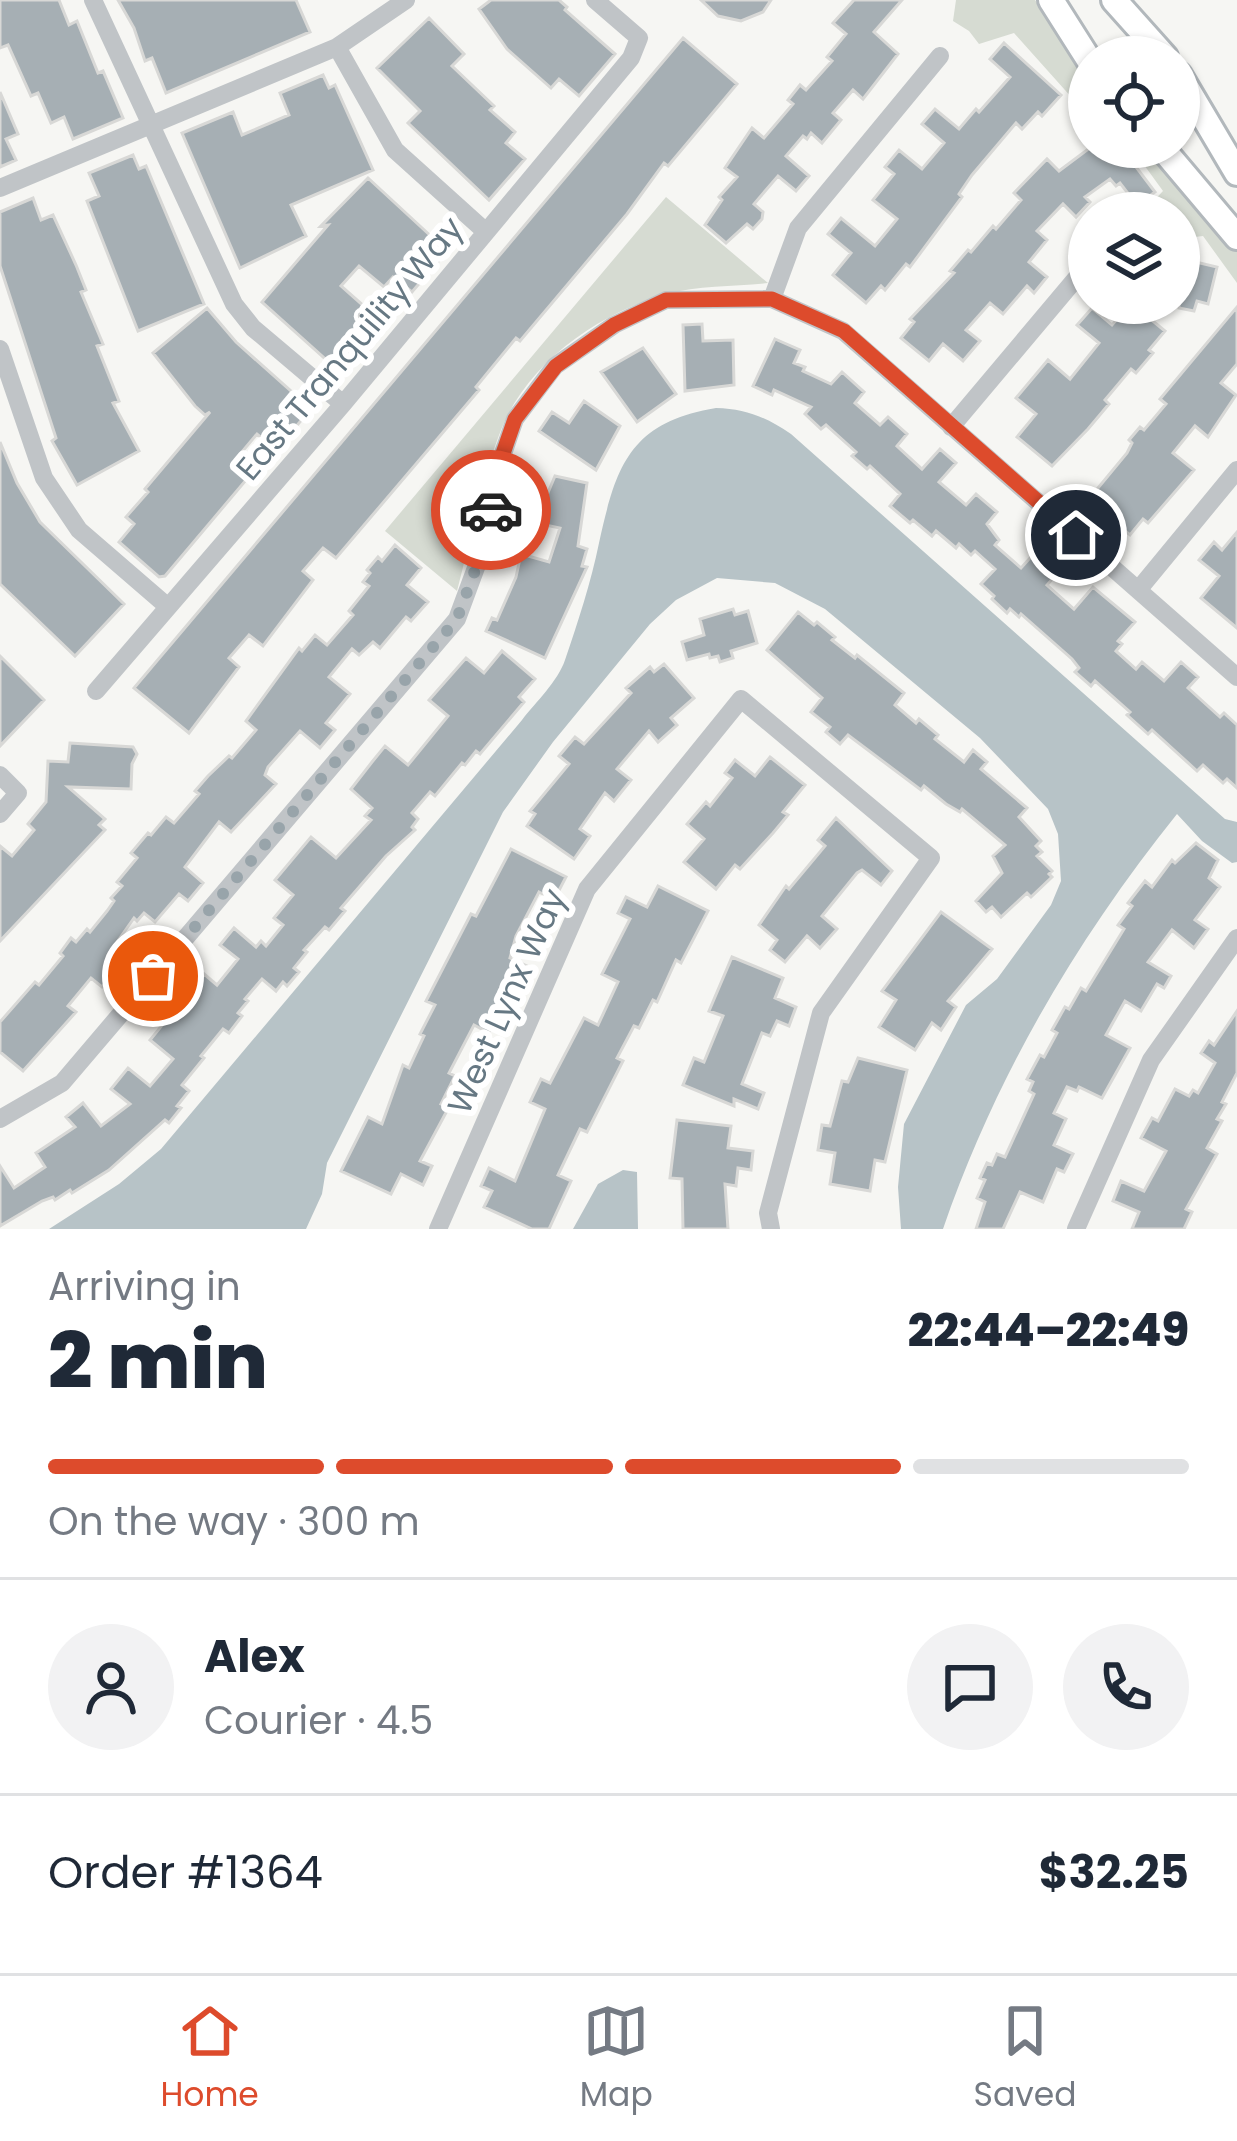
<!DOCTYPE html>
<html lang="en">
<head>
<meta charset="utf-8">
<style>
  :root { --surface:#fff; --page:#f2f2f3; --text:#1f2937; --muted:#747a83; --line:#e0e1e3; --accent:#dd4b2c }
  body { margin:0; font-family:Poppins,sans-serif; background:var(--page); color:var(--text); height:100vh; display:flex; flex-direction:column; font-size:45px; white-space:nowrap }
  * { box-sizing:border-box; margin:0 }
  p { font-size:39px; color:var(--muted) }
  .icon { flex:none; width:66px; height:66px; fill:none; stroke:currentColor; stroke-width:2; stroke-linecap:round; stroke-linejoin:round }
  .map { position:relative; height:1229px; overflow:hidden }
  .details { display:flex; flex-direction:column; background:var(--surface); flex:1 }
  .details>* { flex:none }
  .controls { position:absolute; left:1068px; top:36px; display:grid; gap:24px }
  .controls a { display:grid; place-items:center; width:132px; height:132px; border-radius:50%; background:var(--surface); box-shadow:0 3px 9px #0004; font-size:60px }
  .pin { position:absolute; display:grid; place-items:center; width:102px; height:102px; color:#fff; margin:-51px; border:6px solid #fff; border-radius:50%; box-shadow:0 3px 12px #0007 }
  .courier { position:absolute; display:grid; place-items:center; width:120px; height:120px; margin:-60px; border:9px solid #dd4b2c; border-radius:50%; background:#fff; color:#222; box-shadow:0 3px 15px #0007 }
  .overview em { font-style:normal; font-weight:800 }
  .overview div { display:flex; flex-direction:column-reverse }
  .overview { display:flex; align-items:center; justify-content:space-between; height:204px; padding:0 48px }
  h1 { font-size:78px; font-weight:800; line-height:90px }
  .bar { display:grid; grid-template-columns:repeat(4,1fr); gap:18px 12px; align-content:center; height:144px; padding:0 48px }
  .bar i { height:15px; border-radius:9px; background:var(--line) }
  .bar .on { background:var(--accent) }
  .bar p { grid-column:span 4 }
  .line { display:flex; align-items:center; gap:30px; padding:0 48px; border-top:3px solid var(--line) }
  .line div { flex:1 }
  .round { display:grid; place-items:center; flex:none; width:126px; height:126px; border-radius:63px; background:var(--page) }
  .menu { display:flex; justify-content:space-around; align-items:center; height:168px; border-top:3px solid var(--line); background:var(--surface); font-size:33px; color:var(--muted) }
  .menu a { display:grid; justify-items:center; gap:6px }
  .menu .on { color:var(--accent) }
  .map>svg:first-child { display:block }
  .green { fill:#d6dbd2 }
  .water { fill:#b7c3c7 }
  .building { fill:#a6afb4; stroke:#d8d8d6; stroke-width:3 }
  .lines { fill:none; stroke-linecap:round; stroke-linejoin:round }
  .secondary-casing { stroke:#b2b8bc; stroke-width:30 }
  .street { stroke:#c0c4c7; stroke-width:18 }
  .secondary { stroke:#fff; stroke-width:24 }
  .done { stroke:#98a4aa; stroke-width:12; stroke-dasharray:0 21.6 }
  .route { stroke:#dd4b2c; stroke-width:15 }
  .labels { text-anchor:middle; stroke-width:12; stroke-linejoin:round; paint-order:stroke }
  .street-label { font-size:33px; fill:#667883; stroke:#fff }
</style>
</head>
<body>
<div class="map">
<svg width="1237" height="1229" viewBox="0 0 1237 1229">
  <rect width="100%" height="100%" fill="#f6f6f3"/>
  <path class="green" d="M956,0H1035L1089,72V89L1085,84L1073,99L1014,33L979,44L969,31L953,21Z
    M1131,147H1150L1237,252V283L1203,236L1179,239V213H1142L1163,191Z
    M666,197L768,283C736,287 698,285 667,294C599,313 528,362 501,430C481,481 471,538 457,591L385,531Z"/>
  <path class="water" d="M716,408C746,409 766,417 791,434L1225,819L1237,822V862L1232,863L1202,841L1177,814C1076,940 996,1076 943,1229H901L898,1187L904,1124L966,1005L997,979L1051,905L1061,881L1058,834L1048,809L980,738L825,609L775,583L717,578L676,600L650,624L553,742L503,812L327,1163L322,1194L306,1229H49L119,1184L161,1149L522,720C536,702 558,681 565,660C578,622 591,582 599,543C616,466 630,422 716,408Z
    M623,1170L637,1172L638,1229H573L598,1184Z"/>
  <path class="building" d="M0,0H59L69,25L77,21L98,73L103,71L123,118L73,139L64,117L51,123L38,93L31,96L8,45L0,48Z
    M118,0H296L310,32L166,93L152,58L145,61L134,28Z
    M491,0H559L567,7L565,10L615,54L579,96L559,79L551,88L507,49L479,9Z
    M701,0H771L763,12L741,21L718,16Z
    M854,0H902L874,32L898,54L863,99L853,90L833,113L841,120L822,143L811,133L807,139L803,136L786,156L809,176L796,191L778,176L754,204L763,212L762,219L753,229L747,224L726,243L705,225L722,200L719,197L737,177L725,168L752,128L764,138L793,104L788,100L800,85L806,90L832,61L827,57L846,34L833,23Z
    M429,18L464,54L452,66L494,106L490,110L515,132L506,143L525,159L489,200L408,123L420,111L377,68Z
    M683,38L737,84L668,166L664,163L627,214L520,341L516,338L476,387L479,390L336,558L323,548L303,571L313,580L263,646L249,635L229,658L239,667L189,733L134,688Z
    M1004,43L1061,95L1042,116L1038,112L1022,129L1016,123L972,175L959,194L962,197L910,267L906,264L885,290L881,286L866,303L833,275L851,253L828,234L841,218L875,246L897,219L873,200L894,174L885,167L899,150L922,169L944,143L922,124L935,109L959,129L976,109L979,112L1010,77L990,59Z
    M323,75L329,88L335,85L373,170L291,205L306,236L240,268L182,133L233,112L242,135L289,115L280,93Z
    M0,92L18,134L6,139L16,160L0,167Z
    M1091,147H1121L1155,192L1137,205L1120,183L1116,186L1110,179L1085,197L1090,202L1076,217L1063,204L1037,231L1047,240L1029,262L1047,277L1034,293L1027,286L1003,314L990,303L966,330L980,341L963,361L943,344L929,361L901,338L914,322L910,319L954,273L950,271L968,250L971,252L993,226L996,229L1021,200L1014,193L1047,159L1059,171Z
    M133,155L139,169L146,166L204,304L138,331L87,201L99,196L89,173Z
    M368,178L447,251L412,292L393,277L384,287L359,266L341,286L366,308L358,317L376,333L345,368L335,359L331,364L262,302L328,225L321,226Z
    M33,198L41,220L53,215L76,265L86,290L81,292L103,344L97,346L119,401L113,403L139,451L77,485L52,441L56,438L0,266V212Z
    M1179,258L1217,267L1208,304L1197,301L1194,311L1179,308Z
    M1131,303L1165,331L1149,350L1153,353L1136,373L1131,369L1105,400L1109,404L1088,429L1052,466L1017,437L1036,414L1016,398L1048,360L1070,379L1099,343L1077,325L1092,308L1112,325Z
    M1237,307V364L1221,383L1236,395L1208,437L1195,426L1173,453L1194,470L1148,523L1143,519L1130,535L1088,500L1127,453L1132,443L1129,440L1140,427L1144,430L1166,404L1160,399Z
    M207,308L236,342L311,409L276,450L257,434L236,459L252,473L165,576L159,577L119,542L134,524L126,517L148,492L145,489L210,412L205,415L195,406L153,353Z
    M702,324L703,341L733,340L734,385L685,391L683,325Z
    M775,339L800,350L794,363L805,367L803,371L831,384L842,372L864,392L855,403L880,425L888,417L907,434L897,446L922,469L940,449L956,463L939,482L966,505L976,494L997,512L987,524L999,540L995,545L1021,568L1039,548L1062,568L1047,585L1074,609L1093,587L1135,622L1118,641L1122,644L1116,651L1136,669L1142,662L1164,681L1181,662L1198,677L1188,688L1220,717L1224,713L1237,725V788L1227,779L1223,783L1203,765L1197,771L1152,730L1148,734L1127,715L1130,712L1095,681L1091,686L1075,672L1079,668L1072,659L1021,614L1019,617L1010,609L1007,613L992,599L994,596L981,584L995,569L975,551L971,555L959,544L956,548L936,531L932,536L913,520L910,523L890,506L900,494L870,466L867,469L852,456L856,452L826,425L821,429L805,414L811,407L774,390L772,395L753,386Z
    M643,348L676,394L637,422L601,372Z
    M584,401L620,426L596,470L539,431L552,412L569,423Z
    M0,442L17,483L40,522L124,604L75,656L0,584Z
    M555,476L587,483L578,546L587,549L582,566L587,567L545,658L486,631L492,618L497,620L516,577L521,554L549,562L560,528L527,521L534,492L547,495Z
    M1237,532V628L1201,598L1219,576L1199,560L1214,542L1222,550Z
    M395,545L421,568L407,585L428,602L411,621L406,617L380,648L373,642L359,655L352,649L329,677L350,694L326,723L335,730L320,748L300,731L268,767L265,775L276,784L231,832L219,822L185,867L203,883L188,901L179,894L155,922L144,913L137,921L134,918L108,955L120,965L102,987L91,978L68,1006L76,1012L23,1071L0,1052V1022L35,982L39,985L63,956L60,953L71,938L76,942L87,929L90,932L107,911L114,901L111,898L122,886L117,882L137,858L131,853L148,833L151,835L166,817L174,823L199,794L195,791L208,776L229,756L232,758L256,730L246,721L299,648L302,651L315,635L327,645L353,615L349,611L369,586L363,582L370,573L367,570L378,557L382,561Z
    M733,609L735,615L748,611L757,643L731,651L733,658L720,662L718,656L710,658L709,654L687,660L682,642L704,635L700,619Z
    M798,612L814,625L817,622L835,637L832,640L855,658L857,655L904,693L895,705L916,723L919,719L938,735L935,739L964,762L973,750L987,762L981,769L1027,808L1019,817L1041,841L1036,846L1042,852L1037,856L1052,871L1049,874L1052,877L1031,897L1027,893L1001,917L992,907L986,912L976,901L1002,873L993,856L1005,845L962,809L960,812L946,804L924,786L921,790L848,735L840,744L826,732L830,727L811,712L822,698L767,650Z
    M502,651L535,679L519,697L524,702L480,754L476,751L465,765L462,763L435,796L430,792L412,813L418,819L412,827L415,830L386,856L341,908L345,911L329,930L325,927L304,950L307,952L294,968L299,972L287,986L283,982L276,991L262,979L245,999L248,1001L238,1013L242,1016L229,1033L223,1029L201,1056L204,1058L182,1085L189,1091L177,1106L181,1108L169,1123L165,1120L109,1170L72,1193L70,1190L55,1200L53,1197L42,1201L0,1226V1166L14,1188L45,1167L36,1153L75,1127L66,1117L83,1103L101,1126L130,1104L111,1089L128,1068L150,1086L173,1059L150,1040L204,974L217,985L238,959L220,945L234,928L256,947L261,941L266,946L283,925L274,918L293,895L275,880L311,837L336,858L371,820L365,816L372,808L351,789L372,762L385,746L408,765L448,716L429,700L466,658L484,673Z
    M0,656L44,700L0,746Z
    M664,664L694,698L671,718L677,725L658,742L649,731L617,769L631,780L614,801L605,793L580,829L590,836L574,859L527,826L535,814L530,811L569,764L559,756L575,737L584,744L631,693L626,688L650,667L654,672Z
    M70,743L133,747L137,754L132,764L131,789L68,787L105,819L99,825L105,830L0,941V846L12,856L34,830L28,824L46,802L48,761L68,762Z
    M770,757L805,785L783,812L788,815L773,833L740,869L735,865L716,889L684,862L704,839L687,824L706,802L710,806L732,778L725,773L735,760L755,776Z
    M836,818L892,871L881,885L862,870L857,873L822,916L837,929L820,948L807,936L785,962L770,950L777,940L759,925L786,886L789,889L825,846L818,840Z
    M1196,843L1218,860L1209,878L1220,887L1195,920L1208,929L1194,948L1172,930L1148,962L1171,976L1164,988L1157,984L1141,1011L1125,1001L1106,1035L1130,1048L1102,1098L1079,1087L1077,1091L1067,1087L1054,1113L1066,1119L1054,1145L1073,1154L1064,1172L1057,1169L1043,1202L1020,1192L1003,1229H976L985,1202L977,1198L985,1180L980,1178L987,1163L992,1165L997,1154L1005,1157L1034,1094L1029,1091L1033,1082L1027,1079L1040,1055L1044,1057L1057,1033L1052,1030L1065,1007L1069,1009L1081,988L1086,991L1124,929L1118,925L1132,906L1128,903L1145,881L1152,887L1172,860L1175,863Z
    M511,849L566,877L554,900L539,892L516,936L510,958L529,967L520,985L510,980L489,1033L474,1025L449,1073L455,1076L441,1104L449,1107L420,1161L432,1166L423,1185L401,1174L391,1194L341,1171L368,1117L382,1124L403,1065L409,1068L424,1036L420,1034L435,1005L426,1001L471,914L476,916Z
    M658,886L708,911L681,963L676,960L657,1002L653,1000L639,1028L634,1026L617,1058L623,1061L587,1132L580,1129L558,1175L571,1181L549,1229H532L484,1207L492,1191L481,1186L489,1168L515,1181L545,1109L530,1102L541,1079L550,1083L584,1018L598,1025L618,982L602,974L630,919L618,913L626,897L647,907Z
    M941,912L992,949L948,1001L956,1007L941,1030L932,1023L915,1050L879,1027L896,1000L882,991Z
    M732,957L783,978L775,998L796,1007L789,1026L777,1021L770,1036L762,1033L742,1084L764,1093L758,1109L734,1099V1106L683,1085L694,1058L704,1062L723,1016L709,1011Z
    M1237,1011V1073L1222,1102L1226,1104L1217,1119L1222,1121L1207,1148L1217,1154L1186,1209L1192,1212L1184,1229H1132L1139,1212L1113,1201L1121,1181L1144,1191L1166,1151L1141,1138L1152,1118L1158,1121L1175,1089L1189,1096L1193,1090L1198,1093L1215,1063L1201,1053L1209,1041L1214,1045Z
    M858,1058L907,1070L885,1162L875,1160L870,1191L830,1184L835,1153L818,1150L822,1125L830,1126L842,1081L848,1082Z
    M677,1120L731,1126L728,1148L753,1151L751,1170L738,1168L736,1186L725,1184L728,1229H683L682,1179L670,1178Z"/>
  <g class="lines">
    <defs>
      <path id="secondary" d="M1051,0L1089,60
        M1114,0L1165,57
        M1179,75L1237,173
        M1161,147L1237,237"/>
    </defs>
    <use href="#secondary" class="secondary-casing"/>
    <path class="street" d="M93,0L234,304L253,328L343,404
      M337,47L395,150L486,232
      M0,188L337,47L406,0
      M772,299L798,228L940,56
      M0,349L44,478L79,530L167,606
      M951,427L1089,263
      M1139,589L1237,470
      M96,691L343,404L631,58L639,38L595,0
      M0,775L18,793L0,814
      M0,1119L62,1083L457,619L484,546L498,468L515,419L555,366L614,325L666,300L772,299L843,331L1237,677
      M438,1229L587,889L741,699L931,858L821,1013L768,1213L771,1229
      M1076,1229L1151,1060L1237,938"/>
    <use href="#secondary" class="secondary"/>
  </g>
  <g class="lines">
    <path class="done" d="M153,976L457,619L484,546L491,510"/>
    <path class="route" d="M491,510L498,468L515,419L556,366L614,325L666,300L772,299L844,331L1076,535"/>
  </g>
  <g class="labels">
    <g class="street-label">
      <text transform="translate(349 348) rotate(-50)" y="12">East Tranquility Way</text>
      <text transform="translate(506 1001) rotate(-66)" y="12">West Lynx Way</text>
    </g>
  </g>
</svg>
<div class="controls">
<a><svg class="icon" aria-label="locate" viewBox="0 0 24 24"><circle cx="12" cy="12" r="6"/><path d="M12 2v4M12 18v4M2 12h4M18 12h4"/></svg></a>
<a><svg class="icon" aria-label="layers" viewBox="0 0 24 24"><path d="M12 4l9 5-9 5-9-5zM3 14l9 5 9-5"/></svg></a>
</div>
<div class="pin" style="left:153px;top:976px;background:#ea580c"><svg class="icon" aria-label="bag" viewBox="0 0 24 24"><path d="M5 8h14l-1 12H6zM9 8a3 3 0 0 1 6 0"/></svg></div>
<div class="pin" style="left:1076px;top:535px;background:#1f2937"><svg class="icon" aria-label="home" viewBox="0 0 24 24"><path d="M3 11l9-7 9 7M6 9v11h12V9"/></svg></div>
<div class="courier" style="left:491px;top:510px"><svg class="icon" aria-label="car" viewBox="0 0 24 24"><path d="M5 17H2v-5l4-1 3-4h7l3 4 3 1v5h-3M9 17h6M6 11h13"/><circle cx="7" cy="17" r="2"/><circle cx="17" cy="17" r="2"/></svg></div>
</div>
<section class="details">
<div class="overview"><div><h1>2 min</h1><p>Arriving in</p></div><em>22:44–22:49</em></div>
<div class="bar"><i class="on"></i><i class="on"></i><i class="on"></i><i></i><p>On the way · 300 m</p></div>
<div class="line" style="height:216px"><a class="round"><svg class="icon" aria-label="person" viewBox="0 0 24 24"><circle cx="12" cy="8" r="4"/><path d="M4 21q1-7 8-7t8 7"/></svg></a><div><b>Alex</b><p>Courier · 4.5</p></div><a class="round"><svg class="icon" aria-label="chat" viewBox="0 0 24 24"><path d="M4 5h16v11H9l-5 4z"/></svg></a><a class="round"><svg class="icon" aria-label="phone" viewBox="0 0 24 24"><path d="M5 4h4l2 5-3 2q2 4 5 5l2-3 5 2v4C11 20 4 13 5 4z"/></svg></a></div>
<div class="line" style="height:156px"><div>Order #1364</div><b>$32.25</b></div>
</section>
<nav class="menu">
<a class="on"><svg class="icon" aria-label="home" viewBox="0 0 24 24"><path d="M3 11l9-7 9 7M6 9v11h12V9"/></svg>Home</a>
<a><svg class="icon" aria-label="map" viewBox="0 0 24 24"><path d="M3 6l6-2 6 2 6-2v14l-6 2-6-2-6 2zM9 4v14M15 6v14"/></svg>Map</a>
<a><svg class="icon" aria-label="saved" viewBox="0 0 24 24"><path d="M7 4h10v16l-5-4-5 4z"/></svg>Saved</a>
</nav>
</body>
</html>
